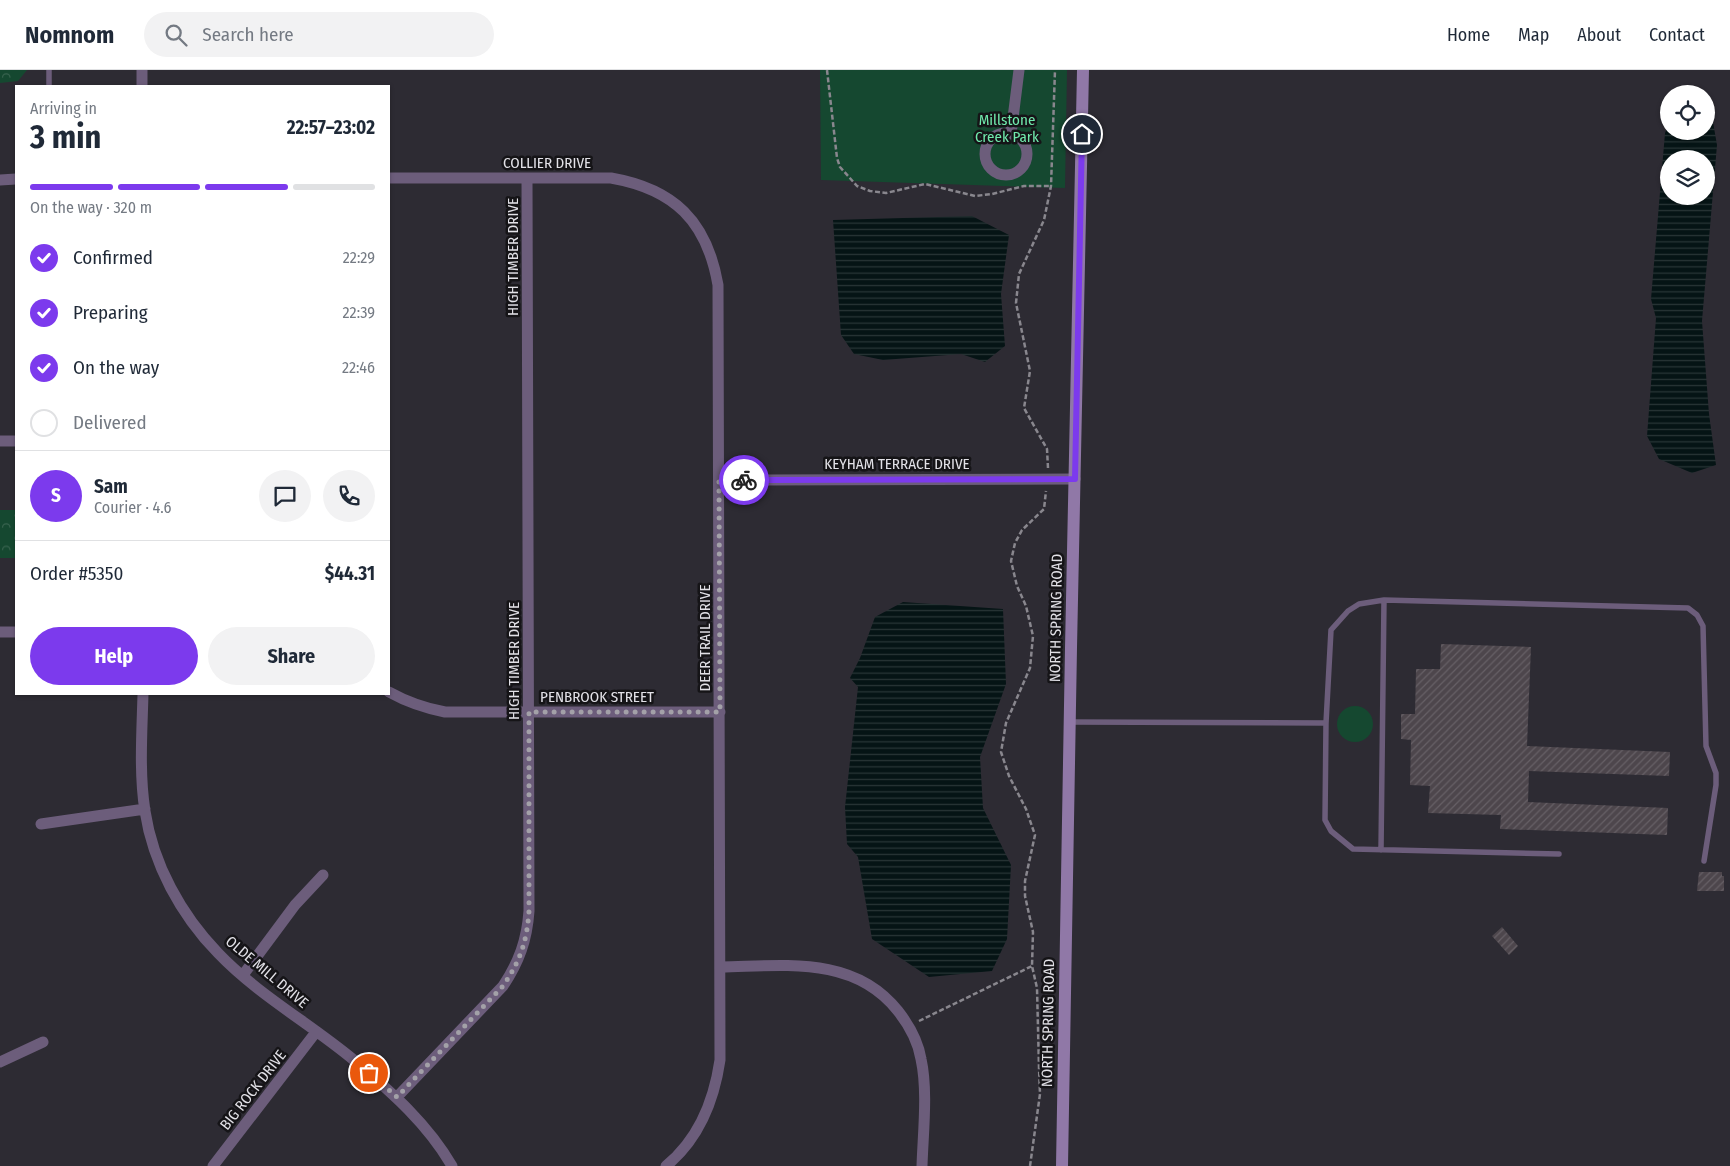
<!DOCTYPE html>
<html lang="en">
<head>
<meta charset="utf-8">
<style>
  :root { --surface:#fff; --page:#f2f2f3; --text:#1f2937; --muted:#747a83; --line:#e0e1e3; --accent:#7c3aed }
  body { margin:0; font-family:"Fira Sans Condensed",sans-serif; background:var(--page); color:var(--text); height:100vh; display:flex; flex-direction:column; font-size:19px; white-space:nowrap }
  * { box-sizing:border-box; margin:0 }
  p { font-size:16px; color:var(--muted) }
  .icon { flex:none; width:28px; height:28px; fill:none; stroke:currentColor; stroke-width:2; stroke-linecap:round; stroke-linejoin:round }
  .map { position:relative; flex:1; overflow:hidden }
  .side { position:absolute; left:15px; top:15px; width:375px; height:610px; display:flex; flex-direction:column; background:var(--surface); border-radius:0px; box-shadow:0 1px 4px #0004 }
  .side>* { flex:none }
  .buttons { position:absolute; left:1660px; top:15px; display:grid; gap:10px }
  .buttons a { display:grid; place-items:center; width:55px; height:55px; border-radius:50%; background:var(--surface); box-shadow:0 1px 4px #0004; font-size:25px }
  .pin { position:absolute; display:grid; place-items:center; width:42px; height:42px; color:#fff; margin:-21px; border:2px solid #fff; border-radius:50%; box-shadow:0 1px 5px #0007 }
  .courier { position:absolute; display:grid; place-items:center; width:50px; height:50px; margin:-25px; border:4px solid #7c3aed; border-radius:50%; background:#fff; color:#222; box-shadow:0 1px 6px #0007 }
  .head em { font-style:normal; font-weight:700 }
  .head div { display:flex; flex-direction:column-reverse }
  .head { display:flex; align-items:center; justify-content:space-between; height:85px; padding:0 15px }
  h1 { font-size:32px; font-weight:700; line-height:38px }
  .bar { display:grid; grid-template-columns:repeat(4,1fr); gap:8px 5px; align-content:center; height:60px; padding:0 15px }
  .bar i { height:6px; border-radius:4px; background:var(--line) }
  .bar .current { background:var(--accent) }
  .bar p { grid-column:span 4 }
  .line { display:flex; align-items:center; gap:12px; padding:0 15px; border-top:1px solid var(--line) }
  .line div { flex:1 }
  .round { display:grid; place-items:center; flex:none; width:52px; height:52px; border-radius:26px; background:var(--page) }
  ol { padding:0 15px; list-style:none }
  li { display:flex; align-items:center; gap:15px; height:55px }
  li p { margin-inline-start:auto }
  li .icon { padding:5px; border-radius:50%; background:var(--accent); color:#fff; stroke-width:4 }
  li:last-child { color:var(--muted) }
  li i { width:28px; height:28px; border:2px solid var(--line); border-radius:50% }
  .primary-button { display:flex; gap:10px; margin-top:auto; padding:10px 15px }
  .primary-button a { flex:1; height:58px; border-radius:30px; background:var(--accent); color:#fff; font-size:20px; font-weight:700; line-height:58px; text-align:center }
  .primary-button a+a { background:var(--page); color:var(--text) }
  header { display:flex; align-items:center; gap:30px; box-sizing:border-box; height:70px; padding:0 25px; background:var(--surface); border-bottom:1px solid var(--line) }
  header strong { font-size:24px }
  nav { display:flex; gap:28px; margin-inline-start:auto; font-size:18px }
  .search { width:350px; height:45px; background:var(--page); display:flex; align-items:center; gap:12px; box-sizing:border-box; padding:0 18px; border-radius:28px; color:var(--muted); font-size:19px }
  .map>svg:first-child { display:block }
  .green { fill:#154830 }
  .forest { fill:url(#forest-crowns) }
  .water { fill:url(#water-rules); fill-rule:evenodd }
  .building { fill:url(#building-hatch) }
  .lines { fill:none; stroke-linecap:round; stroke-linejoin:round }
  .path { stroke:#89878e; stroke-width:2.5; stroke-dasharray:5 2.5; stroke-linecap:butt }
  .service { stroke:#6c5d7b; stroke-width:5.5 }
  .minor { stroke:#6c5d7b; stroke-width:11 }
  .secondary { stroke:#9078a7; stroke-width:12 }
  .done { stroke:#a3a1a8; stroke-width:5; stroke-dasharray:0 9 }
  .route { stroke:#7c3aed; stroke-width:6 }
  .labels { text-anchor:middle; stroke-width:5; stroke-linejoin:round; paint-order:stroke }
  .park-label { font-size:15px; fill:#71ebad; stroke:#151417 }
  .street-label { font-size:15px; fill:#e2e1e7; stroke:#151417 }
</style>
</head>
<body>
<header>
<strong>Nomnom</strong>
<div class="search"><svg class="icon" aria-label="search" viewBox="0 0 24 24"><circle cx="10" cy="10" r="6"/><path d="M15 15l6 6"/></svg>Search here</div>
<nav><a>Home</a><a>Map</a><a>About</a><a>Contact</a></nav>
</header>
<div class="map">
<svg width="1730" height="1096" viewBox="0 0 1730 1096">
  <defs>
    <pattern id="forest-crowns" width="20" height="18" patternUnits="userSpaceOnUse" patternTransform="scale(1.25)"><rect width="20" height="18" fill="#154830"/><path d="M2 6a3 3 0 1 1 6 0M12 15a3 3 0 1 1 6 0" fill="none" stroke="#37624e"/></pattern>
    <pattern id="water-rules" width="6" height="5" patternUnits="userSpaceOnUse" patternTransform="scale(1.25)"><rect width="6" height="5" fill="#051415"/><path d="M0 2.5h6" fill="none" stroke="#293637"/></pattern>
    <pattern id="building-hatch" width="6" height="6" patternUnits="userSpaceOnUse" patternTransform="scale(1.25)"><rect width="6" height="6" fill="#4d464c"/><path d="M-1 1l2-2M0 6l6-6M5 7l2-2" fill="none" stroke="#666066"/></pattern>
  </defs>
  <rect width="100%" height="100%" fill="#2d2b33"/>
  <path class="green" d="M820,0H1067L1065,118L821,110Z
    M1337 654a18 18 0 1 1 36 0a18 18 0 1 1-36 0Z"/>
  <path class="forest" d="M0,0H27L18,11L0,13Z
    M0,440H16V488H0Z"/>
  <path class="water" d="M1706,29H1709L1717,75L1702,251L1709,344L1716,395L1692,403L1659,389L1647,366L1656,248L1651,229L1665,63L1669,54V61H1706ZM1669,89H1706V126H1669Z
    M972,146L1009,165L1001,224L1005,276L985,292L961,284L883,290L854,284L841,265L833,150Z
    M903,532L1003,539L1006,614L980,687L983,738L1011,795L1007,869L992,901L929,907L872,869L858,787L847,774L845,737L858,617L850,608L860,588L875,547Z"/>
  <path class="building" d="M1441,574L1531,577L1527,676L1670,682L1669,706L1529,701L1528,732L1668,738L1667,765L1500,759L1501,745L1428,743L1430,716L1410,715L1411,670L1401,669V644H1415L1416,599H1440Z
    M1699,802H1722V806H1724V821H1697Z
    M1502,857L1518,876L1509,885L1492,866Z"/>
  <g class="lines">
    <path class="path" d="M827,0L837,88L840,97L857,116L870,121L886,123L925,114L975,126L992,124L1024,116H1051
      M1048,398L1047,379L1024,338L1030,301L1016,233L1019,204L1044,150L1051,116L1055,0
      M919,951L1032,896
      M1030,1096L1040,1024L1039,998L1037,918L1032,896L1033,862L1025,826V811L1035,765L1026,739L1009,706L1001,682L1006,653L1030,598L1033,566L1026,536L1017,516L1011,491L1015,473L1022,460L1044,439L1046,421"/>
    <path class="service" d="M49,16V0
      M1070,652L1326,653
      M1381,780L1384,530
      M1559,784L1353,779L1331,761L1325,750L1326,653L1331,560L1348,541L1359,534L1384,530L1688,538L1697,545L1703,556L1706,676L1716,703V715L1704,791"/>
    <path class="minor" d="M142,0V16
      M985 84a21 21 0 1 1 42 0a21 21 0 1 1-42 0Z
      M1011,64L1019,0
      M389,108H611C674,119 707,151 718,215L720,990C714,1031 699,1069 666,1096
      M0,110L16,109
      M0,371H16
      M719,410L1075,409
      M0,562H16
      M389,622C407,632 424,638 445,642H720
      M143,624C142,662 139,703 145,741C153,794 181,845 218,883C258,925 311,954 355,991C392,1023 427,1053 452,1096
      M41,754L145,739
      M721,897C784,896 854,885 898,941C909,955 918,971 921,989C928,1021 923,1063 922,1096
      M243,905L295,835L323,805
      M0,992L43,972
      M397,1027L503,916C519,892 527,870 529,841L527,108
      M213,1096L316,962"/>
    <path class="secondary" d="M1062,1096L1071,578L1083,0"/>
  </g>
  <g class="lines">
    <path class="done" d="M369,1003L397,1027L503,916C520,891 527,872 529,841V642H720L719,410H744"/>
    <path class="route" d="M744,410L1075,409L1082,64"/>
  </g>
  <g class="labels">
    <g class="park-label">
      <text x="1007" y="55">Millstone<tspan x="1007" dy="17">Creek Park</tspan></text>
    </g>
    <g class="street-label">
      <text x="547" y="98">COLLIER DRIVE</text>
      <text transform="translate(513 187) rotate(-90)" y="5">HIGH TIMBER DRIVE</text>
      <text x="897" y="399">KEYHAM TERRACE DRIVE</text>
      <text transform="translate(1056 548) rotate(-89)" y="5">NORTH SPRING ROAD</text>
      <text transform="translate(705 568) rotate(-90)" y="5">DEER TRAIL DRIVE</text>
      <text transform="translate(514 591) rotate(-90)" y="5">HIGH TIMBER DRIVE</text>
      <text x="597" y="632">PENBROOK STREET</text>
      <text transform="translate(267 902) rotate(40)" y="5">OLDE MILL DRIVE</text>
      <text transform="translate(1048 953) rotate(-89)" y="5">NORTH SPRING ROAD</text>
      <text transform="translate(253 1020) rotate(-52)" y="5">BIG ROCK DRIVE</text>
    </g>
  </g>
</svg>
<div class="buttons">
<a><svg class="icon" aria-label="locate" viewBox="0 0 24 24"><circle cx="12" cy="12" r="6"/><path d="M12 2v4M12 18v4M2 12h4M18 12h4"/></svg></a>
<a><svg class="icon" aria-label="layers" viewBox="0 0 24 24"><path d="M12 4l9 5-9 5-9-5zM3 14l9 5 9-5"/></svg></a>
</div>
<div class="pin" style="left:369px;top:1003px;background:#ea580c"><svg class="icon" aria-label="bag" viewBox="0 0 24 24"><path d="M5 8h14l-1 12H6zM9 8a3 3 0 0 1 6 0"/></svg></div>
<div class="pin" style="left:1082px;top:64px;background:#1f2937"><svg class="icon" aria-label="home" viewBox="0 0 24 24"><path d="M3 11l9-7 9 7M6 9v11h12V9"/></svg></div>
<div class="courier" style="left:744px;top:410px"><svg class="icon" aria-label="bike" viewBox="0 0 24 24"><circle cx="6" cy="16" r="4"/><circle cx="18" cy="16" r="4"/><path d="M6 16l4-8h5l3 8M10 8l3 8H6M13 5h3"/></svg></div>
<section class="side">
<div class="head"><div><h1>3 min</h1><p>Arriving in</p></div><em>22:57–23:02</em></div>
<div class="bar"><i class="current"></i><i class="current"></i><i class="current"></i><i></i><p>On the way · 320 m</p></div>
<ol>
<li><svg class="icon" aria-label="check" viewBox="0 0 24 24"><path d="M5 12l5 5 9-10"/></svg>Confirmed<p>22:29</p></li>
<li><svg class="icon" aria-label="check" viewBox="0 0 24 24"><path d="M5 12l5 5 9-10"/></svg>Preparing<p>22:39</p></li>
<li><svg class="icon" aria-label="check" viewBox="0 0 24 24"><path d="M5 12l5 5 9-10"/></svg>On the way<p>22:46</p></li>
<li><i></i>Delivered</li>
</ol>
<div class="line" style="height:90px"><b class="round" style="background:var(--accent);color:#fff">S</b><div><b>Sam</b><p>Courier · 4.6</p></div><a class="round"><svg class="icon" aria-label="chat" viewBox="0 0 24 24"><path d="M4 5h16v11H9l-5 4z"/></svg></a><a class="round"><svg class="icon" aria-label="phone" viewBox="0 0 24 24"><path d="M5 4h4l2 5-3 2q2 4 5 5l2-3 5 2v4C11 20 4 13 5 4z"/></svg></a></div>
<div class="line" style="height:65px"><div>Order #5350</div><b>$44.31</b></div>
<div class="primary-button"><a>Help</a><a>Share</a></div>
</section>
</div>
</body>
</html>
